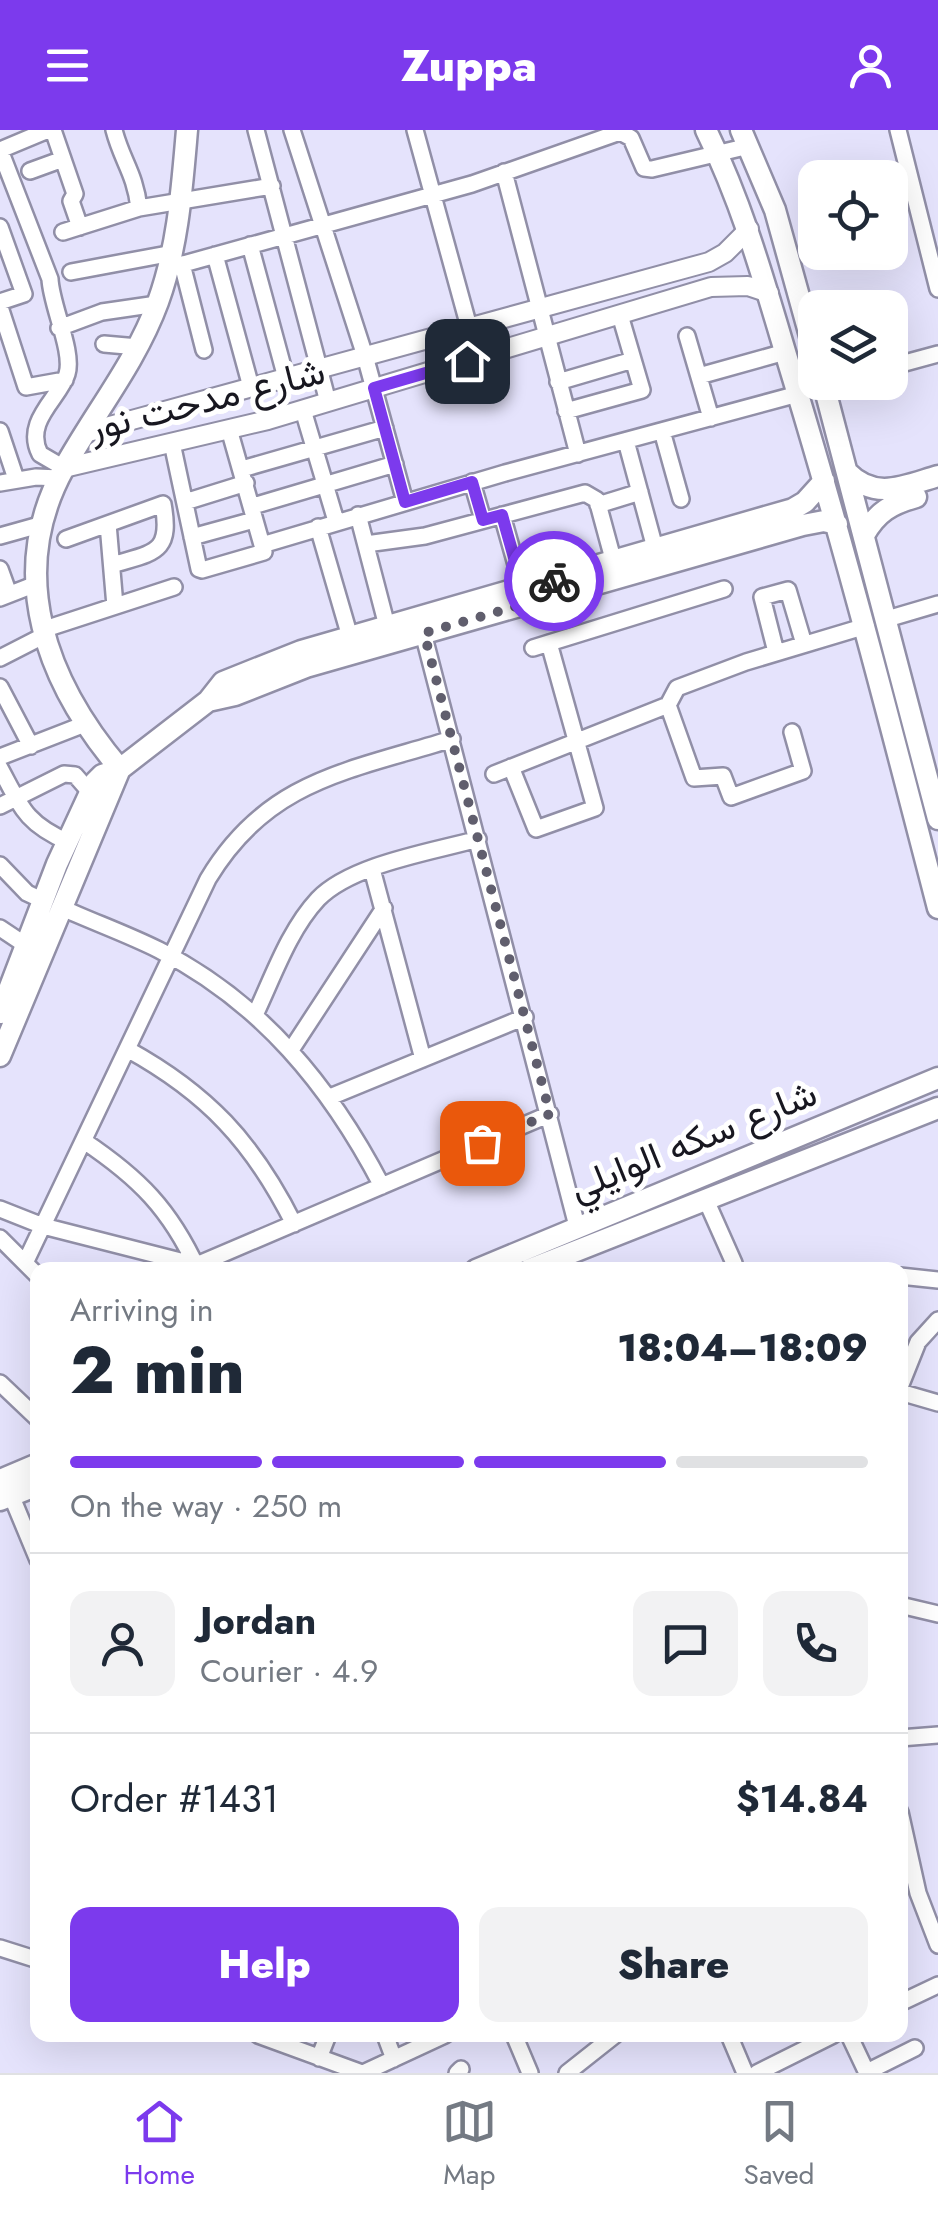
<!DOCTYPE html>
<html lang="en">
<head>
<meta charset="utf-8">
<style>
  :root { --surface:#fff; --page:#f2f2f3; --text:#1f2937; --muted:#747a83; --line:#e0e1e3; --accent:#7c3aed }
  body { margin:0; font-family:Jost,Vazirmatn,sans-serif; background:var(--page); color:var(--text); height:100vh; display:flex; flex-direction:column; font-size:38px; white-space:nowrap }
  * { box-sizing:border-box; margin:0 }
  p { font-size:32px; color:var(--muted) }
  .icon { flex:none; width:55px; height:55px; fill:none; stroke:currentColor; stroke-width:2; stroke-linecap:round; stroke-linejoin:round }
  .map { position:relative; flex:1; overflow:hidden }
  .panel { position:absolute; left:30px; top:1132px; width:878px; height:780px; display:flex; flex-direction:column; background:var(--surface); border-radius:20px; box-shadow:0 10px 40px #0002 }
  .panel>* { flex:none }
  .controls { position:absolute; left:798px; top:30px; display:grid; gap:20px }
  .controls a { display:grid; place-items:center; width:110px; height:110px; border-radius:20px; background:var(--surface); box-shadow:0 10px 40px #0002; font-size:50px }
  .pin { position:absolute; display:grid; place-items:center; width:85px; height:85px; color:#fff; margin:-42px; border-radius:20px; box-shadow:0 5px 15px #0006 }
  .courier { position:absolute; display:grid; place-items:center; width:100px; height:100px; margin:-50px; border:8px solid #7c3aed; border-radius:50%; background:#fff; color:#222; box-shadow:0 2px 12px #0007 }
  .headline em { font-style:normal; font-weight:800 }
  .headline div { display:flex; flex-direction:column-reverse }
  .headline { display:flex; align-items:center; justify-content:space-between; height:170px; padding:0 40px }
  h1 { font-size:65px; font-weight:800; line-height:75px }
  .bar { display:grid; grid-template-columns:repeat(4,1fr); gap:15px 10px; align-content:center; height:120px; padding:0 40px }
  .bar i { height:12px; border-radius:8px; background:var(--line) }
  .bar .on { background:var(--accent) }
  .bar p { grid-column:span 4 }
  .line { display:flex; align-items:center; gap:25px; padding:0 40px; border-top:2px solid var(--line) }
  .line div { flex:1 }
  .round { display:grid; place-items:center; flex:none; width:105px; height:105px; border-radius:20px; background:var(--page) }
  .action { display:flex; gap:20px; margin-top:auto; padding:20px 40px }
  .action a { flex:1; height:115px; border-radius:20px; background:var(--accent); color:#fff; font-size:40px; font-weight:800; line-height:115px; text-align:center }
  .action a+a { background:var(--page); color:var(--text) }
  header { display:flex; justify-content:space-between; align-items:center; height:130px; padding:0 40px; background:var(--accent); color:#fff; font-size:45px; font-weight:800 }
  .menu { display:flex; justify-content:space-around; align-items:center; height:140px; border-top:2px solid var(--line); background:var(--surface); font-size:28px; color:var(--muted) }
  .menu a { display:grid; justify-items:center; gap:5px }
  .menu .on { color:var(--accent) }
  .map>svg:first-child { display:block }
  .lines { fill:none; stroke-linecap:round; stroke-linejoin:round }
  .minor-casing { stroke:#918fa7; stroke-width:20 }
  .tertiary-casing { stroke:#918fa7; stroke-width:22 }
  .secondary-casing { stroke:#918fa7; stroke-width:25 }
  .minor { stroke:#fff; stroke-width:15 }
  .tertiary { stroke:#fff; stroke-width:18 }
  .secondary { stroke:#fff; stroke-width:20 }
  .done { stroke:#605e6d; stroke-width:10; stroke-dasharray:0 18 }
  .route { stroke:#7c3aed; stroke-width:12 }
  .labels { text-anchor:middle; stroke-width:10; stroke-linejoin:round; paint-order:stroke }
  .street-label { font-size:38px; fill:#181720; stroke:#fff }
</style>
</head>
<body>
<header><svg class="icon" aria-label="menu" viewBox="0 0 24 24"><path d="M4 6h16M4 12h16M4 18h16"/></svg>Zuppa<svg class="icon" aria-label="person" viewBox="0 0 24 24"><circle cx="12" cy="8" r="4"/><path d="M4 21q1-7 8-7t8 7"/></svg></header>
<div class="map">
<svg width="938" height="1943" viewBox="0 0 938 1943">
  <rect width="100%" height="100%" fill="#e5e3fc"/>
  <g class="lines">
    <defs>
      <path id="minor" d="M53,0L75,64L71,71L80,97
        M114,0C122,31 135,43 139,78
        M256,0L328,272
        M292,0L365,226L405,372
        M415,0L469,197
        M898,0L938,159
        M0,20L50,149C51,175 74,222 67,244C60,268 23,291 40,324L64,338
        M0,20L48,0
        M30,41L63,29
        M504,42L578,324
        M0,97L24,164L0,172
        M63,102L139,78L272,56
        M250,115L286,248
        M215,125L251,257
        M182,134L204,220
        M169,138L472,54L620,2L631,8L644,38L652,39L749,16
        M71,142L173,123
        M0,177L26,257L65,250
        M59,198L102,182L157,174
        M687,206L711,288
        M104,214L138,217
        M890,237L938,224
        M699,246L785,222
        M558,252L633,230
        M303,280L336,391
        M566,281L642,260L620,185
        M0,301L16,349
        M662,301L681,369
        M626,311L655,418
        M172,313L199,439L202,440L264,422L229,299
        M242,339L385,298
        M472,352L483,390
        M0,353L36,347L59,348
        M185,372L246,353
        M598,375L640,362
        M253,376L395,334
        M358,385L387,496
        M502,385L522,456
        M108,394L115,476
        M318,397L350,507
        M0,406L43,394
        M192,407L254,390
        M66,409L163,374C172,424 154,422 112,435
        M366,414L425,406L585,363L597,370L613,429
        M262,415L505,343L798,264
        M0,439L9,464
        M0,468L36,454
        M887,489L938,474
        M42,500L174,457
        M423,503L577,1096
        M549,513L724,459
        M776,522L762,467L788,460L804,514
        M0,528L43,506
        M0,557L31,616
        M668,575L694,648L723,646L731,667L803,641L792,602
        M0,627L85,594
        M511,637L536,699L595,678L549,513L533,518
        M0,638C21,677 25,693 68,712
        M494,644L668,575L677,558L746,532L866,496
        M0,676L64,644L75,645L89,661
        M0,735L27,763L44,771
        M372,739L423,929
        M60,777C93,792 127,804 159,820C261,872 330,956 382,1056
        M0,798L27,816
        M255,885C273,847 289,800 318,769C352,734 432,722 478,709
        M127,919C207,963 253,1012 294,1094
        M291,920L384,778
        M330,967L525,887
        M84,1011C139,1048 170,1079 198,1140
        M706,1070L734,1133
        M0,1079L43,1096L196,1135
        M0,1108L38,1146
        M25,1133L208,749C267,650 349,641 452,609
        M185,1140L550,984
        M900,1146L938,1150
        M0,1253L38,1289
        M900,1257L918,1212L938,1190
        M900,1262L938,1273
        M11,1365L38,1430
        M900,1475L938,1484
        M900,1608L938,1605
        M900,1682L918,1763L938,1815
        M0,1818L38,1830
        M900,1873L938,1855
        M258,1905L362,1943
        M385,1905L394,1929
        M514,1905L530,1943
        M729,1905L745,1943
        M849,1905L867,1943
        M319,1928L328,1905
        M867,1942L915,1918
        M363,1943L445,1905
        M457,1943L461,1939
        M567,1943L615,1905
        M757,1943L833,1905"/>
      <path id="tertiary" d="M88,302L709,132L725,123L749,99
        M64,338L268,290L711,157L748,156L769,163"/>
      <path id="secondary" d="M706,0C747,83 769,170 796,258C848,430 893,604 938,778
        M741,0L775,80L815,224
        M823,252L938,689
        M847,342C875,371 904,356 938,346
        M864,405C877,382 891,374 916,367
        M208,571L235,565L306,537L803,395L824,391L837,394
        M120,639C47,553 5,445 64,338C95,282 135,234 158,172C178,117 182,58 187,0
        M0,883L57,734L95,652L102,645L120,639L208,571L223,552L301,521L793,379L805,372L824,351
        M0,926L120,639
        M476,1140L938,948
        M528,1140L938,978
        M0,1350L38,1334
        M0,1370L38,1355"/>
    </defs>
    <use href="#minor" class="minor-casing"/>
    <use href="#tertiary" class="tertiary-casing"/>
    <use href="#secondary" class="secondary-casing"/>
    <use href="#minor" class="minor"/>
    <use href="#tertiary" class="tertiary"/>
    <use href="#secondary" class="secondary"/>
  </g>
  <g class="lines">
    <path class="done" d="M482,1013L550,984L424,503L559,464L554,451"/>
    <path class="route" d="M467,231L374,258L405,372L472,352L483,390L502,385L522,456L552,446L554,451"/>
  </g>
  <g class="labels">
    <g class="street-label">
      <text transform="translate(207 269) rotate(-14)" y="13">شارع مدحت نور</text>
      <text transform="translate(693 1010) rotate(-22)" y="13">شارع سكه الوايلي</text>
    </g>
  </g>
</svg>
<div class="controls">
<a><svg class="icon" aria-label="locate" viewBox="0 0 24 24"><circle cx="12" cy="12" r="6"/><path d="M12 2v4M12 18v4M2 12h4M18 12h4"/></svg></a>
<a><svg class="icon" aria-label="layers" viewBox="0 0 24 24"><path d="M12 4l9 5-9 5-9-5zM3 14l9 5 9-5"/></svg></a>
</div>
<div class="pin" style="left:482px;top:1013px;background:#ea580c"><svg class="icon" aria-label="bag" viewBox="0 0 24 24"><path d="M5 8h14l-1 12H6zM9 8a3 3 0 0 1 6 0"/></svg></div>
<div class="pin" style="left:467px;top:231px;background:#1f2937"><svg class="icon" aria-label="home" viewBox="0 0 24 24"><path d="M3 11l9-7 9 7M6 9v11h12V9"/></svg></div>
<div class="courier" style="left:554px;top:451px"><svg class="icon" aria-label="bike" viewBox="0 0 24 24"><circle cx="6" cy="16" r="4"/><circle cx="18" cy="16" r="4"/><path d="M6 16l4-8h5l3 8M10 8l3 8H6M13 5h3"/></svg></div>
<section class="panel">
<div class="headline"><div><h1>2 min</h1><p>Arriving in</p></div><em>18:04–18:09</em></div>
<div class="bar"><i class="on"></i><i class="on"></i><i class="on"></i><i></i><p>On the way · 250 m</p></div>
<div class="line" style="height:180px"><a class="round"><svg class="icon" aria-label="person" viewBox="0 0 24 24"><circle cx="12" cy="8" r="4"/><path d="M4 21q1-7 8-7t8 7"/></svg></a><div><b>Jordan</b><p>Courier · 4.9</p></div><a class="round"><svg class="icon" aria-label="chat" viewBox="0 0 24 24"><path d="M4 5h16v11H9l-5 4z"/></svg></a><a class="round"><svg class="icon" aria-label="phone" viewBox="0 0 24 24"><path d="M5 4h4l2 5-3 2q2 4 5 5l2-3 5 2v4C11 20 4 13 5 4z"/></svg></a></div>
<div class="line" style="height:130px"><div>Order #1431</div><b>$14.84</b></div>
<div class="action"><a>Help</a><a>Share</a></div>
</section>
</div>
<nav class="menu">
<a class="on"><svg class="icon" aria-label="home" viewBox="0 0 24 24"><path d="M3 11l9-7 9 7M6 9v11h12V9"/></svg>Home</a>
<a><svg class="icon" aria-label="map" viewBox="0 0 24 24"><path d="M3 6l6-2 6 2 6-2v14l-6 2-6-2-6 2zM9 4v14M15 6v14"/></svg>Map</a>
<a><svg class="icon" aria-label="saved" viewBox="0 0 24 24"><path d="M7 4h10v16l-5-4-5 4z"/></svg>Saved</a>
</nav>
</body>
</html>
